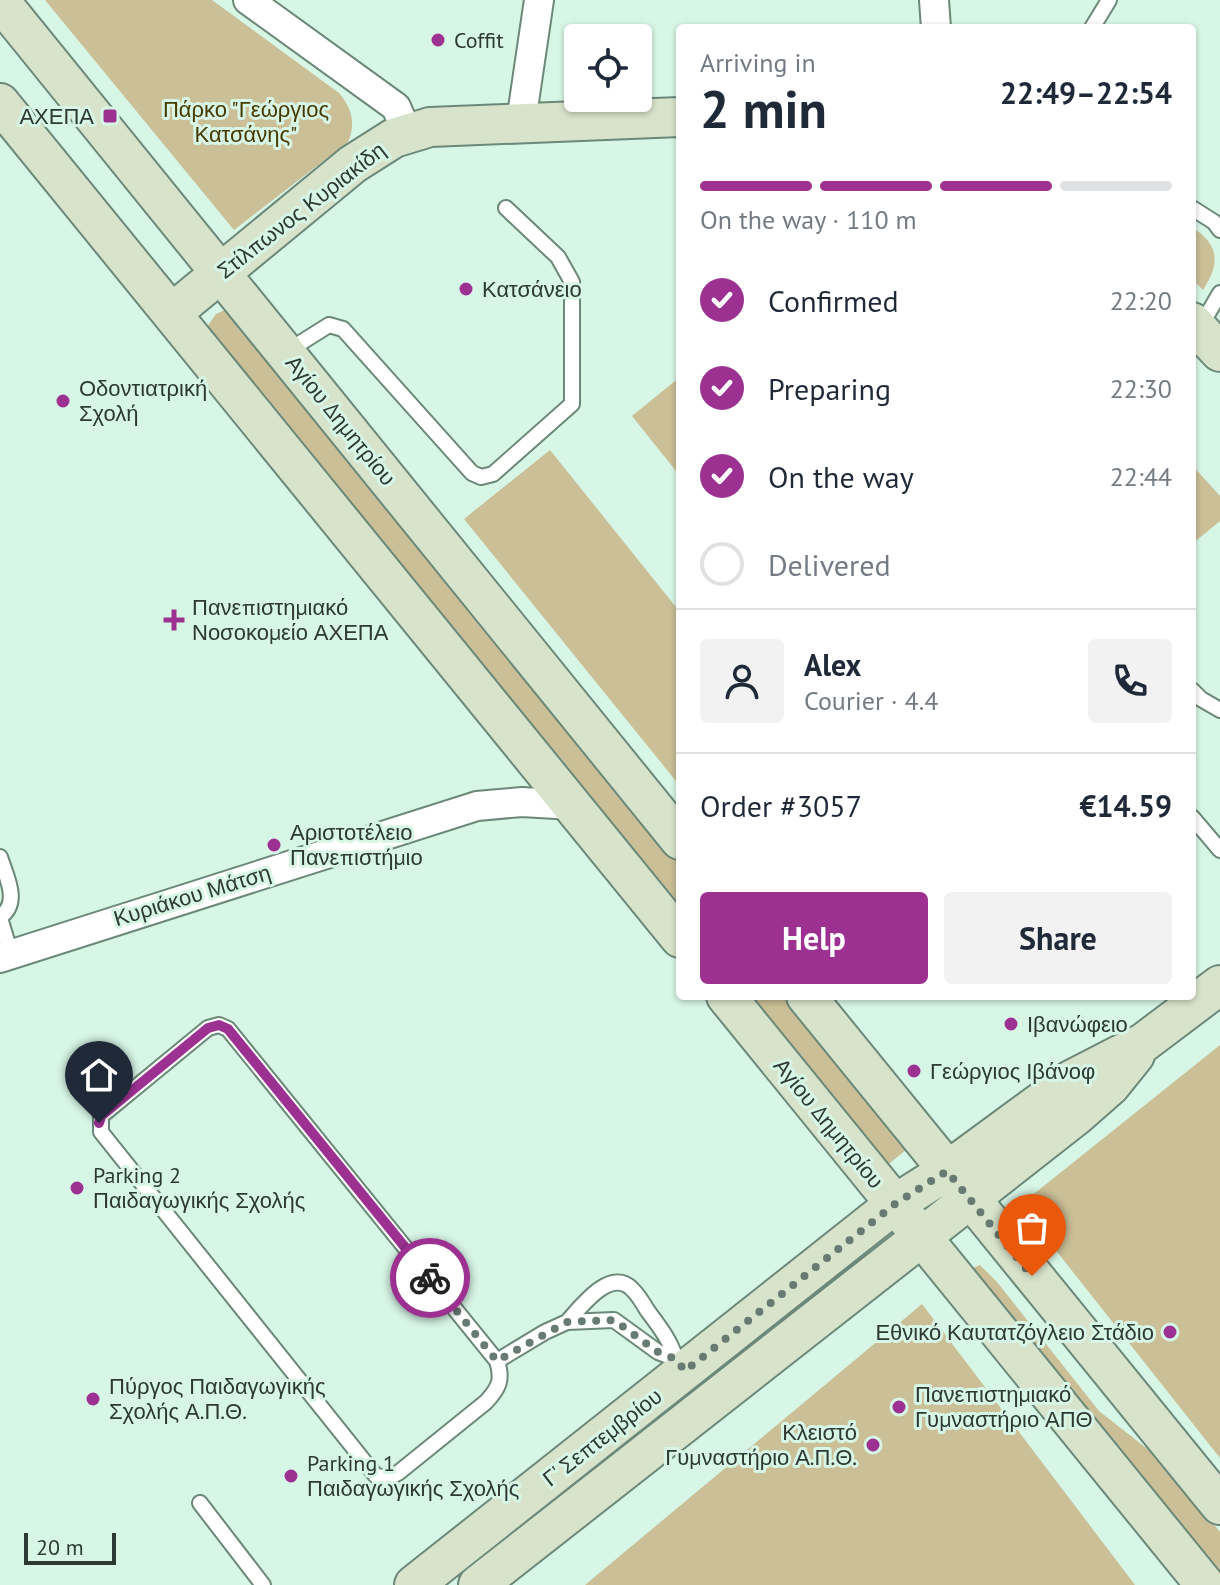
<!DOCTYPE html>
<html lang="en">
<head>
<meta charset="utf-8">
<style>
  :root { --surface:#fff; --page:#f2f2f3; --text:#1f2937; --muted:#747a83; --line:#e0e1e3; --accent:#9d3192 }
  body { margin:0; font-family:"PT Sans",sans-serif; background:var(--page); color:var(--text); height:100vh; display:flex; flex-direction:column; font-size:30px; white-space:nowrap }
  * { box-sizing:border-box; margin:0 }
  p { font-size:26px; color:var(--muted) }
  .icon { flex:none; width:44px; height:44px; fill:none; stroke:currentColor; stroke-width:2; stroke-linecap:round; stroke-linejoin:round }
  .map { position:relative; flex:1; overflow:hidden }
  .drawer { position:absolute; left:676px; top:24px; width:520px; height:976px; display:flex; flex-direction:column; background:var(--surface); border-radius:8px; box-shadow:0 2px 6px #0004 }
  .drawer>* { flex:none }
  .buttons { position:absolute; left:564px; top:24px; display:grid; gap:16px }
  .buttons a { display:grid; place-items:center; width:88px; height:88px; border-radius:8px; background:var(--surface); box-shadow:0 2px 6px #0004; font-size:40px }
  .scale { position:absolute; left:24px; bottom:20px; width:92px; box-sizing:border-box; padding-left:8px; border:4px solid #2d3933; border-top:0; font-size:22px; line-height:28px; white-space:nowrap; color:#2d3933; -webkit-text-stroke:6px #d7f6e6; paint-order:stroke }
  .pin { position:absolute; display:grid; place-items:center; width:68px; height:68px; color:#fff; margin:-82px -34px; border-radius:50% 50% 50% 0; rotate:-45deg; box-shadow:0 0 8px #0007 }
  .pin .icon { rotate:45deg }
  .courier { position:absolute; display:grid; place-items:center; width:80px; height:80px; margin:-40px; border:6px solid #9d3192; border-radius:50%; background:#fff; color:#222; box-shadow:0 2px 10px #0007 }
  .headline em { font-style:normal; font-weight:800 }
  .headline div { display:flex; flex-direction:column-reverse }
  .headline { display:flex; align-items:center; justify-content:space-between; height:136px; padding:0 24px }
  h1 { font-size:52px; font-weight:800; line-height:60px }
  .bar { display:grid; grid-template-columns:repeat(4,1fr); gap:12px 8px; align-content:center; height:96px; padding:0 24px }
  .bar i { height:10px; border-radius:6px; background:var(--line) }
  .bar .selected { background:var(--accent) }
  .bar p { grid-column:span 4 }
  .line { display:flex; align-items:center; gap:20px; padding:0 24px; border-top:2px solid var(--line) }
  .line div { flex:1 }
  .round { display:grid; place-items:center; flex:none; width:84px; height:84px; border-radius:8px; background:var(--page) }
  ol { padding:0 24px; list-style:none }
  li { display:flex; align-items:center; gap:24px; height:88px }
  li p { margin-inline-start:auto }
  li .icon { padding:8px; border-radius:50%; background:var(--accent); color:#fff; stroke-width:4 }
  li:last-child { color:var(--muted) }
  li i { width:44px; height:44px; border:4px solid var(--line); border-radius:50% }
  .primary-button { display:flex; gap:16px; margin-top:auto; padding:16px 24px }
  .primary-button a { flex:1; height:92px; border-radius:8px; background:var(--accent); color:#fff; font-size:32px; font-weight:800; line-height:92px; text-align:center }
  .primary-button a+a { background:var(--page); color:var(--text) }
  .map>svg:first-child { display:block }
  .green { fill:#cabf96 }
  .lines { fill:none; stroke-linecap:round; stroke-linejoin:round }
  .lane-casing { stroke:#6b8879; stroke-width:18 }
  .street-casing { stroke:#6b8879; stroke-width:32 }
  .secondary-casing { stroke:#6b8879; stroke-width:42 }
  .lane { stroke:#fff; stroke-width:14 }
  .street { stroke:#fff; stroke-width:28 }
  .secondary { stroke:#d8e3cb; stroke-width:38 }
  .done { stroke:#687b72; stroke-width:8; stroke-dasharray:0 14.4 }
  .route { stroke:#9d3192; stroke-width:10 }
  .poi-dot { fill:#9d3192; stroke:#d7f6e6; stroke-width:3 }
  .labels { text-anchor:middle; stroke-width:6; stroke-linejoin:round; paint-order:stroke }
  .poi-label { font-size:22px; fill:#2d3933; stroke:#d7f6e6; text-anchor:start }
  .park-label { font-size:22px; fill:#463a00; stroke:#d7f6e6 }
  .street-label { font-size:22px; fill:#2d3933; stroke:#d7f6e6 }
</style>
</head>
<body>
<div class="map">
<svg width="1220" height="1585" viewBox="0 0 1220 1585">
  <rect width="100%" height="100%" fill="#d7f6e6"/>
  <path class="green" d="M45,0H212L339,93C352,108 356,124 348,142L234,230Z
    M1192,227C1220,245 1220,264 1203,290L1192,279Z
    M229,308L680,861V913L207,327L216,314Z
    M680,377V476L632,416Z
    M550,450L680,612V786L464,519Z
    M1192,465L1220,496V521L1192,544Z
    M747,996H790L912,1145L885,1167Z
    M1220,1045V1458L1020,1205Z
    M980,1265L997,1282L1099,1411L1159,1458L1220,1532V1577L974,1276L973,1268Z
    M922,1304L1135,1585H585Z"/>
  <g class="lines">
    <defs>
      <path id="lane" d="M1092,28L1109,0
        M1192,208L1214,222L1220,230
        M1200,327L1220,293
        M286,352L329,325L343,329L472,473L481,477L493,474L572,404V282L558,257L506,208
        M1192,690L1201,699L1220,710
        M1192,817L1220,850
        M0,857C6,876 21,903 0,917
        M0,918L11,954
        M219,1025L228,1029L497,1361C503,1380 499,1388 486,1402L398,1473L388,1478L376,1476L101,1132V1116L208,1028Z
        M497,1361L545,1332L567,1322L614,1320L658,1352L676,1359C670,1340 659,1326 647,1310C643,1303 638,1295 632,1289C610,1267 581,1307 567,1322
        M200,1503L263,1585"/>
      <path id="street" d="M248,0L396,107L407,132
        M934,0L936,28
        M521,122L539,0
        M0,958L477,806L522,802L573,805"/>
      <path id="secondary" d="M0,1L680,840
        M0,103L680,938
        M172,313L353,164L394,138L430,127L680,117
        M1192,322L1220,352
        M726,996L1205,1585
        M806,996L1220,1505
        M414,1585L895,1204L947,1171L1071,1080L1143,1043L1220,985
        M478,1585L1077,1115L1110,1086L1135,1055"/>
    </defs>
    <use href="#lane" class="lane-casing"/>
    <use href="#street" class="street-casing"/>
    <use href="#secondary" class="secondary-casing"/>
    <use href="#lane" class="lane"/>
    <use href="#street" class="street"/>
    <use href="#secondary" class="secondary"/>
  </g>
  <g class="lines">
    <path class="done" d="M430,1278L497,1361L567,1322L614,1320L658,1352L676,1359L685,1371L895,1204L947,1171L1032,1276"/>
    <path class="route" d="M99,1123L101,1116L208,1028L219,1025L228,1029L430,1278"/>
  </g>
  <g class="poi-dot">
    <circle cx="438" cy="40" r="8"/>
    <rect x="102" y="108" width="16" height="16" rx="4"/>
    <circle cx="466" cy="289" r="8"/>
    <circle cx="63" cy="401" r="8"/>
    <path d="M170 608h8v8h8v8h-8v8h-8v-8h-8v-8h8z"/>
    <circle cx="274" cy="845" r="8"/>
    <circle cx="1011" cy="1024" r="8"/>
    <circle cx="914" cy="1071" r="8"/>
    <circle cx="77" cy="1188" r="8"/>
    <circle cx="1170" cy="1332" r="8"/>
    <circle cx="93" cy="1399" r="8"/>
    <circle cx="899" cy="1407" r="8"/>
    <circle cx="873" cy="1445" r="8"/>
    <circle cx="291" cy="1476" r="8"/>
  </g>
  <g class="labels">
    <g class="poi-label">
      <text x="454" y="48">Coffit</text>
      <text x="94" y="124" text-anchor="end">ΑΧΕΠΑ</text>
      <text x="482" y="297">Κατσάνειο</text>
      <text x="79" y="396">Οδοντιατρική<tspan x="79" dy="25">Σχολή</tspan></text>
      <text x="192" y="615">Πανεπιστημιακό<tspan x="192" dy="25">Νοσοκομείο ΑΧΕΠΑ</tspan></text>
      <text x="290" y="840">Αριστοτέλειο<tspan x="290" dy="25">Πανεπιστήμιο</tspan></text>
      <text x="1027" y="1032">Ιβανώφειο</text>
      <text x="930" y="1079">Γεώργιος Ιβάνοφ</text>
      <text x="93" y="1183">Parking 2<tspan x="93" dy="25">Παιδαγωγικής Σχολής</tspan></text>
      <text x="1154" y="1340" text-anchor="end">Εθνικό Καυτατζόγλειο Στάδιο</text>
      <text x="109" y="1394">Πύργος Παιδαγωγικής<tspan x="109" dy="25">Σχολής Α.Π.Θ.</tspan></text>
      <text x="915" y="1402">Πανεπιστημιακό<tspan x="915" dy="25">Γυμναστήριο ΑΠΘ</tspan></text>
      <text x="857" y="1440" text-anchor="end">Κλειστό<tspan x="857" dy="25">Γυμναστήριο Α.Π.Θ.</tspan></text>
      <text x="307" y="1471">Parking 1<tspan x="307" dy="25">Παιδαγωγικής Σχολής</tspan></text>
    </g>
    <g class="park-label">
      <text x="246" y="117">Πάρκο "Γεώργιος<tspan x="246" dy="25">Κατσάνης"</tspan></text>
    </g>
    <g class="street-label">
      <text transform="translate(301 210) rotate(-38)" y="8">Στίλπωνος Κυριακίδη</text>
      <text transform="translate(341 420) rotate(51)" y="8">Αγίου Δημητρίου</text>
      <text transform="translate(192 895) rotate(-17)" y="8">Κυριάκου Μάτση</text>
      <text transform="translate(829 1123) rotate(51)" y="8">Αγίου Δημητρίου</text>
      <text transform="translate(602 1437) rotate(-38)" y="8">Γ' Σεπτεμβρίου</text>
    </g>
  </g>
</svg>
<div class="buttons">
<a><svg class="icon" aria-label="locate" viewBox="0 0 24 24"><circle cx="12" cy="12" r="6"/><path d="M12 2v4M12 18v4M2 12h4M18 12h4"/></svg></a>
</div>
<div class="scale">20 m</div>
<div class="pin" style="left:1032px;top:1276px;background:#ea580c"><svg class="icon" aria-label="bag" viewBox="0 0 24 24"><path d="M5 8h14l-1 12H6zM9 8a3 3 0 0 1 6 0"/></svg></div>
<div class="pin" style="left:99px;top:1123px;background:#1f2937"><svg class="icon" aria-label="home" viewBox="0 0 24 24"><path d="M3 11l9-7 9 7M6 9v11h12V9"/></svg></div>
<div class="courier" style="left:430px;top:1278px"><svg class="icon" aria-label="bike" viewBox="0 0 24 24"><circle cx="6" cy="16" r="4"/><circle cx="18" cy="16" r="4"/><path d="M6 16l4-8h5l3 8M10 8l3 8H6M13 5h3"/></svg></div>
<section class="drawer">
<div class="headline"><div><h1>2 min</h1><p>Arriving in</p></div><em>22:49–22:54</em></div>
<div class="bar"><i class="selected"></i><i class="selected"></i><i class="selected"></i><i></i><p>On the way · 110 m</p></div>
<ol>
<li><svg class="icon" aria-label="check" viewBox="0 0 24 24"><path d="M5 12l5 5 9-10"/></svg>Confirmed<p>22:20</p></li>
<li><svg class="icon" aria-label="check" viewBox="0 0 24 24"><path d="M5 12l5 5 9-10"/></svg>Preparing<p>22:30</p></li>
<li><svg class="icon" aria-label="check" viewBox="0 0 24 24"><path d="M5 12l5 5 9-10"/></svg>On the way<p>22:44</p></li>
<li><i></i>Delivered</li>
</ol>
<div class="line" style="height:144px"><a class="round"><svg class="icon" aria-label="person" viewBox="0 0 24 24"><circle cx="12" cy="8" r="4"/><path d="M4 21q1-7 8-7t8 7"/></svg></a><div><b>Alex</b><p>Courier · 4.4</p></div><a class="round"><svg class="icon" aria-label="phone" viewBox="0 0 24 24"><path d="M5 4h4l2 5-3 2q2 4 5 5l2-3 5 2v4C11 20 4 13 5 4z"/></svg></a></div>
<div class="line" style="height:104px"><div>Order #3057</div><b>€14.59</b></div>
<div class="primary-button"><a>Help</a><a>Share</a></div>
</section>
</div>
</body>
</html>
